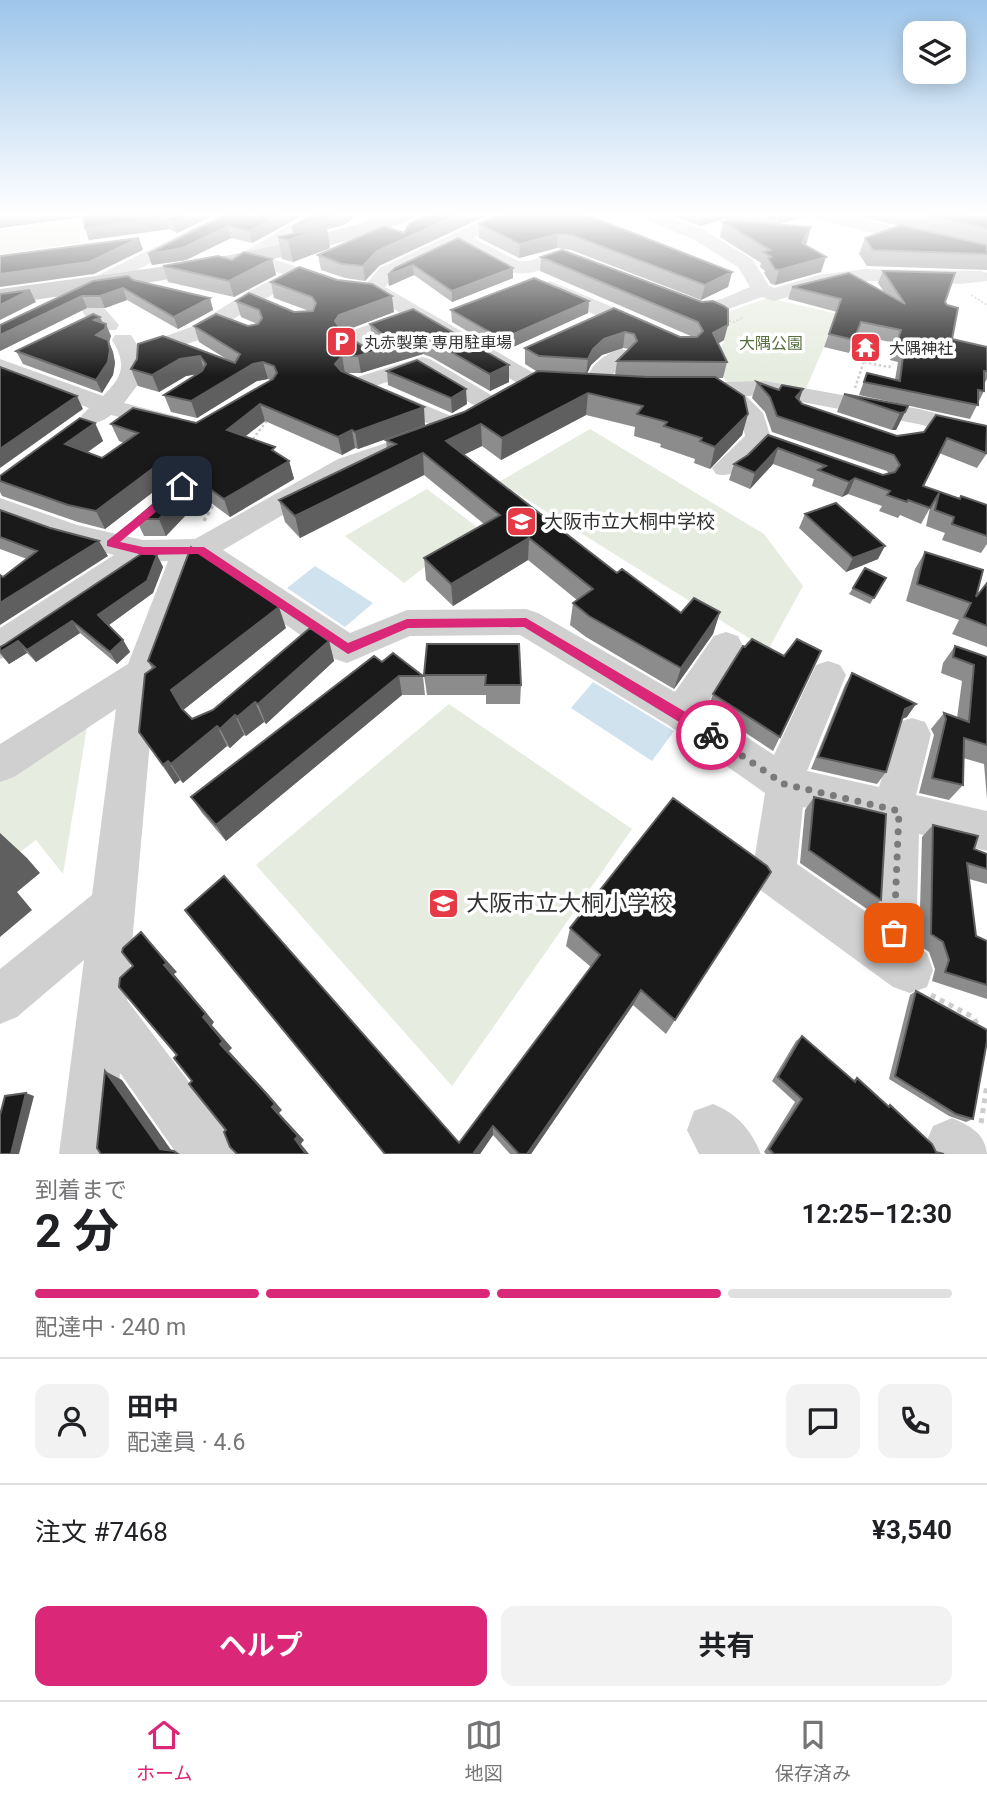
<!DOCTYPE html>
<html lang="ja">
<head>
<meta charset="utf-8">
<style>
  :root { --surface:#fff; --page:#f2f2f2; --text:#202124; --muted:#757577; --line:#e0e0e0; --accent:#db2777 }
  body { margin:0; font-family:Roboto,"Noto Sans JP",sans-serif; background:var(--page); color:var(--text); height:100vh; display:flex; flex-direction:column; font-size:26px; white-space:nowrap }
  * { box-sizing:border-box; margin:0 }
  p { font-size:23px; color:var(--muted) }
  .icon { flex:none; width:38px; height:38px; fill:none; stroke:currentColor; stroke-width:2; stroke-linecap:round; stroke-linejoin:round }
  .map { position:relative; height:1154px; overflow:hidden }
  .details { display:flex; flex-direction:column; background:var(--surface); flex:1 }
  .details>* { flex:none }
  .controls { position:absolute; left:903px; top:21px; display:grid; gap:14px }
  .controls a { display:grid; place-items:center; width:63px; height:63px; border-radius:14px; background:var(--surface); box-shadow:0 4px 18px #0003; font-size:35px }
  .pin { position:absolute; display:grid; place-items:center; width:60px; height:60px; color:#fff; margin:-30px; border-radius:14px; box-shadow:0 4px 10px #0006 }
  .courier { position:absolute; display:grid; place-items:center; width:70px; height:70px; margin:-35px; border:5px solid #db2777; border-radius:50%; background:#fff; color:#222; box-shadow:0 2px 9px #0007 }
  .summary em { font-style:normal; font-weight:700 }
  .summary div { display:flex; flex-direction:column-reverse }
  .summary { display:flex; align-items:center; justify-content:space-between; height:119px; padding:0 35px }
  h1 { font-size:46px; font-weight:700; line-height:52px }
  .bar { display:grid; grid-template-columns:repeat(4,1fr); gap:10px 7px; align-content:center; height:84px; padding:0 35px }
  .bar i { height:9px; border-radius:5px; background:var(--line) }
  .bar .current { background:var(--accent) }
  .bar p { grid-column:span 4 }
  .line { display:flex; align-items:center; gap:18px; padding:0 35px; border-top:2px solid var(--line) }
  .line div { flex:1 }
  .round { display:grid; place-items:center; flex:none; width:74px; height:74px; border-radius:14px; background:var(--page) }
  .primary-button { display:flex; gap:14px; margin-top:auto; padding:14px 35px }
  .primary-button a { flex:1; height:80px; border-radius:14px; background:var(--accent); color:#fff; font-size:28px; font-weight:700; line-height:80px; text-align:center }
  .primary-button a+a { background:var(--page); color:var(--text) }
  .tabs { display:flex; justify-content:space-around; align-items:center; height:98px; border-top:2px solid var(--line); background:var(--surface); font-size:19px; color:var(--muted) }
  .tabs a { display:grid; justify-items:center; gap:4px }
  .tabs .current { color:var(--accent) }
  .map>svg:first-child { display:block }
  .green { fill:#e6ecdf }
  .water { fill:#cfe2ee }
  .lines { fill:none; stroke-linecap:round; stroke-linejoin:round }
  .path-far3 { stroke:#cdcdcd; stroke-width:2; stroke-dasharray:2 2; stroke-linecap:butt }
  .path-far2 { stroke:#cdcdcd; stroke-width:2.5; stroke-dasharray:2.5 2.5; stroke-linecap:butt }
  .path-far1 { stroke:#cdcdcd; stroke-width:3.5; stroke-dasharray:3.5 3.5; stroke-linecap:butt }
  .path { stroke:#cdcdcd; stroke-width:5; stroke-dasharray:5 5; stroke-linecap:butt }
  .minor { fill:#d0d0d0; fill-rule:evenodd }
  .major { fill:#ababab; fill-rule:evenodd }
  .wall { fill:#8c8c8c; fill-rule:evenodd }
  .shaded-wall { fill:#5f5f5f }
  .building { fill:#1a1a1a; stroke:#5f5f5f; stroke-width:2 }
  .route { fill:#db2777 }
  .done { stroke:#7a7a7a; stroke-width:7; stroke-dasharray:0 12.6 }
  .labels { text-anchor:middle; stroke-width:7; stroke-linejoin:round; paint-order:stroke }
  .far-poi-label { font-size:16px; fill:#333; stroke:#fff; text-anchor:start }
  .far-park-label { font-size:16px; fill:#56703f; stroke:#fff }
  .poi-label { font-size:19px; fill:#333; stroke:#fff; text-anchor:start }
  .near-poi-label { font-size:23px; fill:#333; stroke:#fff; text-anchor:start }
</style>
</head>
<body>
<div class="map">
<svg width="987" height="1154" viewBox="0 0 987 1154">
  <rect width="100%" height="100%" fill="#fff"/>
  <path class="green" d="M80,219V243L0,254V230Z
    M768,298L838,314L805,391L727,384L715,357L724,342L725,326L731,321L719,315Z
    M590,429L764,534L803,586L768,650L499,482Z
    M427,489L477,527L404,583L345,536Z
    M449,704L632,829L452,1086L256,865Z
    M88,721L63,874L36,840L0,867V782Z"/>
  <path class="water" d="M315,566L373,603L345,627L287,588Z
    M593,682L674,731L652,761L571,708Z"/>
  <g class="lines">
    <path class="path-far3" d="M971,295L987,305
      M729,321L734,322L744,317"/>
    <path class="path-far2" d="M855,343L869,346
      M864,362L889,367L893,364
      M855,388L871,340
      M250,443L269,418"/>
    <path class="path-far1" d="M204,521L214,503"/>
    <path class="path" d="M931,995L973,1017L979,1027
      M981,1123L987,1084"/>
    <path class="minor" d="M220,215H242L92,294L119,325L116,330H100L88,320L70,292L74,287Z
      M307,215H328L260,256C295,265 330,280 366,284L380,268L493,215H514L512,219L473,238L518,261H528L560,252L588,258L591,262L581,268C550,260 555,269 528,273C503,276 479,257 458,245L394,276L385,287L537,375L573,379L577,384L573,389L565,391L524,387L415,322L367,340L388,358L385,363C369,367 349,352 340,339L343,334L400,313L375,297L340,293L302,280L262,300L207,337L144,359L140,382L124,403L179,417L183,422L179,427L170,430L111,415C102,422 96,424 85,421L81,416L89,408L0,374V359L103,396C123,377 127,364 112,340L115,335H131L138,346L191,327L248,292L283,274L246,264H233L230,260Z
      M642,215H664L705,231L752,259L769,286L775,288L819,275L865,269L981,271L987,273V281L960,284L896,280L849,282L811,290L774,301L762,297L720,312L700,315L674,305L671,301L674,297C686,293 695,303 707,302C721,301 737,292 750,287L738,267L693,239L644,219Z
      M811,215H841L987,248V260L814,219Z
      M550,281L651,323L654,328L651,333H635L543,291L540,287L543,283Z
      M621,349L629,351L632,356L612,375V386L609,391L600,393L591,391C579,372 604,353 621,349Z
      M422,357L430,359L498,399L501,404L498,409L489,411L480,409L419,372L359,391L351,389L347,384L351,379Z
      M765,381L919,409L987,426V442L918,424L765,395L746,396L763,413L771,438C759,455 738,480 716,474L712,468L745,436C743,418 730,399 710,397C700,396 691,398 681,395L678,390L681,385L690,383Z
      M386,389L463,421L467,426L463,431L454,434L445,431L377,401L374,396L377,391Z
      M410,435L419,437L423,443L419,449L358,471L223,550L350,633L407,610L526,609L538,613L675,692L714,636L726,632L738,636L743,646L704,709L774,755L816,665L828,661L840,665L846,675L807,771L879,787L899,722L912,718L925,722L931,734L916,795L987,811V851L919,834L916,946L927,953L933,970L927,987L910,993L893,987L759,889L752,874L765,793L668,725L520,635L410,636L347,663L335,659L198,564L155,686L127,1000L229,1135L237,1154H177L120,1073L113,1154H59L84,960L17,1017L0,1024V969L92,895L116,709L14,777L0,782V744L128,664L168,561L149,562L12,655L0,659V628L114,555L60,541L0,519V498L77,525L143,540L195,539L338,459ZM803,807L878,825L872,916L797,864Z
      M713,1104C738,1114 751,1130 761,1154H699L687,1130L694,1111Z
      M952,1118C970,1126 985,1133 987,1154H929L925,1145L933,1126Z"/>
    <path class="major" d="M384,215H415L412,220C278,267 140,284 0,305V289C130,271 260,258 384,215Z"/>
  </g>
  <path class="wall" d="M0,215H215L177,233L169,229L89,240L85,228L84,217L0,228Z
    M224,215H303L252,243L231,238L186,260L152,265L148,254Z
    M498,215L732,272L728,287L701,300L571,250L557,248L519,258L479,238V224Z
    M670,215H811L778,224L724,219L700,226Z
    M852,215H987V270L867,266L859,254L865,238L900,226Z
    M723,222L811,227L805,245L821,272L775,285L771,284L764,273L765,271L760,267L761,263L720,237Z
    M344,225L327,229L330,248L293,262L282,259L278,237L294,234L292,227Z
    M458,238L513,268V278L452,302L414,275L389,286L388,275Z
    M318,255L379,266L365,281L345,278L321,270Z
    M541,257L702,302L724,340L718,344L727,362L723,378H716L748,414L742,435L710,469L694,463L695,459L660,447L661,444L634,436L635,427L586,415L501,460L482,446L463,455L617,573L681,613L720,612L713,634L674,689L586,637L570,625L573,603L577,600L528,560L453,606L426,580L424,558L484,524L424,475L300,538L285,522L279,500L387,449L386,440L464,412L536,371L525,364V348L614,308L680,337H693L540,271ZM623,348L629,349L617,361L615,375L587,374L591,365L602,355Z
    M272,259L276,275L234,297L168,282L163,266L232,260Z
    M883,271L945,302L952,339L987,347V379L984,384V391L970,419L859,395L867,373L895,380L898,362L890,360L895,343L856,335L849,353L824,347L837,312L788,299L792,287L884,292L878,283Z
    M133,280L210,298L213,310L178,329L127,300L105,308H87L0,351L93,281Z
    M271,282L394,312L342,331L344,334L363,346L376,349L381,348L372,341L370,324L413,309L509,382L490,391L431,357L423,354L361,373H346L425,425L358,449L355,448L342,455L265,421L245,436L277,453L289,461L294,479L230,517L203,497L166,536H144L136,519L185,476L183,475L170,479L105,529L78,522L2,496L0,492V476L95,423L103,441L87,452L102,458L124,443L119,441L111,424L196,423L271,380L268,379L257,381L197,418L171,412L164,395L196,374L186,376L159,392L138,386L131,369L137,359L138,344L228,360L199,342L194,326H248L257,324L241,317L236,301L294,312L309,311L274,298Z
    M589,301L588,313L502,352L452,322L451,310Z
    M103,323L111,336L109,342L113,352L115,363L113,375L102,393L23,364L16,351Z
    M387,371L467,404L452,413L388,385Z
    M757,382L799,401L802,404L897,436L924,432L936,415L987,453L977,468L939,453L923,486L959,499L961,496L987,505V544L981,553L942,540L945,533L926,526L930,508L921,524L900,515L898,518L879,511L882,506L848,494L842,497L812,486L814,479L773,464L750,489L729,480L734,464L748,455L768,435L883,475L888,473L887,471L772,432L765,412L752,398Z
    M844,394L908,406L896,430H892L837,412Z
    M0,510L108,556L3,577L27,559L0,549Z
    M805,514L878,559L846,572L799,528Z
    M925,552L976,597L987,583V647L952,634L959,620L906,601L915,569Z
    M157,555L163,567L153,593L108,625L123,640L130,652L117,664L80,633L36,662L27,653L9,664L0,654V647L4,645Z
    M886,578L870,604L849,594L853,588Z
    M286,628L183,710L192,719L213,710L329,641L334,661L266,724L264,722L246,736L244,735L230,748L227,746L183,783L180,780L175,784L139,732L152,669L148,661Z
    M427,644L521,685L520,704H486V695H427L424,675Z
    M955,646L987,657V799L984,764L963,758V785L949,800L919,793L934,735L931,729L944,713L957,718L962,681L941,673L943,663Z
    M745,647L784,656L780,737L773,751L708,708L713,694Z
    M382,662L423,676L425,695H402L226,841L202,813L191,797Z
    M852,673L907,717L902,719L886,772L877,784L811,769L845,685Z
    M814,797L881,900L870,911L800,863L805,810Z
    M933,825L974,849L987,854V884L969,879L976,936L987,941V999L932,981L935,969L929,952L919,945L922,837Z
    M570,928L675,1020L666,1034L633,1005L531,1154H510L493,1135L480,1154H385L459,1143L591,967L566,946Z
    M916,991L973,1119L966,1122L949,1116L889,1079L910,995Z
    M802,1036L853,1080L857,1078L888,1106L890,1105L936,1152L944,1154H766L764,1152L795,1102L772,1081L796,1041Z"/>
  <path class="shaded-wall" d="M9,215H86L87,216L0,228V216Z
    M188,215H215L177,233L174,222Z
    M280,215H303L252,243L249,231Z
    M338,215H358L344,225L327,229L330,248L293,262L288,240L294,238L292,227Z
    M457,215H488L379,266L365,281L363,266L377,251Z
    M702,215H725L724,219L700,226Z
    M781,215H811L778,224Z
    M165,218L169,229L89,240L85,228Z
    M228,226L231,238L186,260L152,265L148,254Z
    M811,227L807,242L798,258L802,243Z
    M558,234L557,248L519,258L520,244Z
    M139,238L143,250L94,274L0,287V274Z
    M826,257L821,272L775,285L779,270Z
    M272,259L276,275L234,297L229,281Z
    M413,265L414,275L389,286L388,275Z
    M513,268V278L452,302V291Z
    M732,272L728,287L701,300L705,285Z
    M123,288L127,300L105,308L100,296Z
    M30,290L36,302L0,320V305Z
    M82,296L87,308L0,351V335Z
    M392,296L394,312L342,332L335,321L339,315Z
    M210,298L213,310L178,329L174,317Z
    M589,301L588,313L502,352V339Z
    M100,317L105,328L106,324L111,336L109,342L113,352L115,363L113,375L102,393L96,380V335L94,320Z
    M728,325L724,340L710,348L713,333Z
    M625,332L623,348L602,355L591,365L586,375L588,359L593,349L604,339Z
    M421,338L423,354L361,373L358,356Z
    M200,356L205,373L186,376L159,392L152,375L180,359Z
    M342,356L345,373L338,381L335,364Z
    M263,362L268,379L257,381L197,418L191,401L253,364Z
    M509,365V382L490,391V374Z
    M466,389L467,404L452,413L451,398Z
    M803,389L798,404L796,397Z
    M588,393L586,415L501,460L502,438Z
    M77,396L83,409L0,468V449Z
    M260,404L265,421L232,447L227,430Z
    M908,406L896,430H892L900,413Z
    M424,407L425,425L358,449L355,432Z
    M748,414L742,435L710,469L715,447Z
    M95,423L103,441L74,462L65,444Z
    M481,424L482,446L447,463L446,441Z
    M352,430L355,448L342,455L338,437Z
    M778,448L773,464L750,489L755,473Z
    M423,453L424,475L300,538L295,516Z
    M176,458L183,475L170,479L105,529L96,511L163,461Z
    M289,461L294,479L230,517L224,499Z
    M855,478L848,494L842,497L849,482Z
    M197,480L203,497L166,536L159,519Z
    M529,538L528,560L453,606L451,584Z
    M99,541L108,556L0,625V603Z
    M885,546L878,559L846,572L853,558Z
    M157,555L163,567L153,593L105,628L98,615Z
    M279,607L286,628L182,711L171,690Z
    M720,612L713,634L674,689L681,668Z
    M72,621L80,633L36,662L27,650Z
    M123,640L130,652L117,664L110,652Z
    M18,641L27,653L9,664L0,652Z
    M329,641L334,661L266,724L258,704Z
    M399,676L402,695L226,841L216,825Z
    M255,702L264,722L246,736L237,717Z
    M916,704L907,717L896,721L905,709Z
    M235,715L244,735L230,748L220,729Z
    M217,726L227,746L183,783L171,764Z
    M168,761L180,780L175,784L163,765Z
    M0,833L27,858L40,873L17,892L32,910L0,937Z
    M141,932L177,972L174,974L214,1022L212,1025L232,1048L229,1051L269,1095L282,1110L279,1113L304,1140L301,1144L309,1154H306L272,1107L220,1044L203,1017L164,965Z
    M641,990L633,1005L531,1154H527Z
    M105,1071L122,1080L174,1154L160,1149Z
    M26,1093L34,1096L19,1154H11Z
    M493,1126V1135L480,1154H473Z"/>
  <path class="building" d="M83,215H188L174,222L165,218L85,228Z
    M224,215H280L249,231L228,226L183,248L148,254Z
    M312,215H338L292,227Z
    M427,215H457L377,251L363,266L342,264L318,255L384,226L404,233L410,223Z
    M498,215H587L732,272L705,285L572,235L558,234L520,244L479,224Z
    M925,215H969L987,219V228Z
    M729,220L811,227L802,243L826,257L779,270L775,269L768,258L771,257L764,252L770,250L723,222Z
    M901,225L987,245V254L873,250L865,238Z
    M327,226L288,240L278,237L307,231Z
    M139,238L89,262L0,274V256Z
    M458,238L513,268L452,291L413,265L388,275L395,268Z
    M562,250L702,302L713,301L724,306L728,309V325L713,333L727,362L617,361L637,341L634,334L625,332L604,339L593,349L588,359L539,356L525,348L614,308L680,337H697L703,331L698,322L541,257Z
    M244,252L272,259L229,281L163,266L218,256L232,260Z
    M299,267L337,280L372,284L392,296L339,315L335,321L344,334L363,346L376,349L385,348L388,339L370,324L413,309L509,365L490,374L430,340L421,338L358,356H342L335,364L341,371L424,407L355,432L352,430L338,437L260,404L227,430L275,447L272,450L289,461L224,499L197,480L159,519H136L192,471L188,462L176,458L163,461L96,511L68,505L0,481V476L80,418L95,423L65,444L102,458L138,433L111,424L133,408L196,423L273,379L277,373L274,366L263,362L253,364L191,401L164,395L202,371L206,364L200,356L180,359L152,375L131,369L137,359L138,344L163,336L235,363L240,354L194,326L216,314L248,326L258,324L262,318L259,310L236,301L249,293L294,312L313,311L316,303L312,297L271,282Z
    M883,271L955,273L945,302L947,305L958,308L952,339L987,347V371H984V391L978,390V405L864,382L867,373L900,381L904,348L896,346L901,330L861,322L854,340L829,334L841,299L792,287L849,273L905,304Z
    M128,276L133,280L210,298L174,317L123,288L100,296H82L0,335V325L93,281Z
    M534,278L589,301L502,339L451,310Z
    M30,290L0,305V294Z
    M93,314L100,317L94,320L106,324L105,329L96,335L108,340L110,350L108,362L96,380L16,351Z
    M417,360L466,389L451,398L387,371Z
    M0,367L77,396L0,449Z
    M538,371L647,377H715L744,396L748,414L715,447L700,441L702,438L664,426L667,422L637,414L643,406L588,393L502,438L481,424L446,441L617,573L622,569L681,613L694,598L720,612L681,668L589,616L573,603L593,589L529,538L451,584L424,558L500,515L423,453L295,516L279,500L396,444L386,440L464,412Z
    M757,382L779,390L782,385L803,389L796,397L802,404L897,436L924,432L936,415L987,426L986,453L947,438L923,486L960,499L961,496L987,505V536L952,524L954,517L935,510L939,493L930,508L908,500L907,502L887,495L890,491L855,478L849,482L818,470L826,466L778,448L755,473L734,464L748,455L768,435L883,475L895,472L900,465L894,455L777,416L770,397Z
    M844,394L908,406L905,412L900,413Z
    M836,503L885,546L853,558L805,514Z
    M0,510L50,528L99,541L0,603V575L3,577L37,551L0,537Z
    M191,547L279,607L171,690L182,709L192,719L213,710L310,628L329,641L258,704L255,702L237,717L235,715L220,729L217,726L171,764L168,761L163,765L139,732L145,674L155,667L148,661Z
    M144,552L157,555L147,581L98,615L123,640L110,652L72,621L27,650L18,641L0,652V647L4,645Z
    M925,552L983,570L976,597L987,583V626L964,617L971,603L917,584Z
    M865,568L886,578L874,598L853,588Z
    M752,639L784,656L797,639L821,651L780,737L713,694L743,646L745,647Z
    M427,644H519L521,685H485L486,675H424Z
    M955,646L987,657V745L964,738L963,785L932,778L946,719L944,713L969,722L974,665L953,657Z
    M393,653L423,676H399L216,825L191,797L374,656L382,662Z
    M852,673L916,704L905,709L886,772L818,757Z
    M814,797L886,814L881,900L809,850Z
    M673,798L767,866L771,872L675,1020L641,990L527,1154H519L493,1126L473,1154H385L185,910L224,876L459,1143L600,955L570,928Z
    M933,825L978,836L974,849L987,854V869L967,863L976,936L987,941V985L945,972L949,960L943,942L931,934Z
    M141,932L167,963L164,965L206,1014L203,1017L223,1041L220,1044L262,1089L275,1104L272,1107L298,1136L295,1139L306,1154H237L230,1147L224,1132L226,1130L189,1084L192,1081L174,1058L177,1055L119,987L120,978L133,966L122,952L123,948Z
    M916,991L987,1030V1041L973,1119L956,1114L895,1076Z
    M802,1036L855,1082L857,1078L889,1107L890,1105L932,1144L936,1152L944,1154H774L769,1149L802,1099L778,1077Z
    M105,1071L160,1149L174,1151L178,1154H101L97,1148Z
    M26,1093L11,1154H0V1115L5,1096Z"/>
  <linearGradient id="sky" x2="0" y2="1"><stop stop-color="#9ec6ea"/><stop offset="0.57" stop-color="#fff"/><stop offset="1" stop-color="#fff" stop-opacity="0"/></linearGradient>
  <rect width="987" height="376" fill="url(#sky)"/>
  <path class="route" d="M178,484L187,486L120,542L143,547H204L348,643L407,619L526,618L716,730L718,735L716,739H707L524,627L408,628L348,654L198,554L143,555L107,546V541Z"/>
  <g class="lines">
    <path class="done" d="M711,735L784,784L899,811L894,933"/>
  </g>
  <defs>
    <symbol id="parking-square" viewBox="-11 -11 22 22"><rect x="-9" y="-9" width="18" height="18" rx="4" fill="#e63946" stroke="#fff"/><path d="M-3.5-5.5H1a3.5 3.5 0 0 1 0 7H-1V5.5H-3.5ZM-1-3.4V-.6H.8a1.4 1.4 0 0 0 0-2.8Z" fill="#fff"/></symbol>
    <symbol id="temple-square" viewBox="-11 -11 22 22"><rect x="-9" y="-9" width="18" height="18" rx="4" fill="#e63946" stroke="#fff"/><path d="M0-6L5-2H3V0L6.5 2.5H4V6H1.5V3h-3V6H-4V2.5H-6.5L-3 0V-2H-5Z" fill="#fff"/></symbol>
    <symbol id="school-square" viewBox="-11 -11 22 22"><rect x="-9" y="-9" width="18" height="18" rx="4" fill="#e63946" stroke="#fff"/><path d="M0-5L7-2L0 1L-7-2ZM-4 1L0 2.5L4 1V4Q0 6-4 4Z" fill="#fff"/></symbol>
  </defs>
  <g fill-rule="evenodd">
    <use href="#parking-square" x="324" y="324" width="35" height="35"/>
    <use href="#temple-square" x="848" y="330" width="35" height="35"/>
    <use href="#school-square" x="504" y="504" width="35" height="35"/>
    <use href="#school-square" x="426" y="886" width="35" height="35"/>
  </g>
  <g class="labels">
    <g class="far-poi-label">
      <text x="364" y="348">丸赤製菓 専用駐車場</text>
      <text x="889" y="354">大隅神社</text>
    </g>
    <g class="far-park-label">
      <text x="771" y="349">大隅公園</text>
    </g>
    <g class="poi-label">
      <text x="544" y="528">大阪市立大桐中学校</text>
    </g>
    <g class="near-poi-label">
      <text x="466" y="911">大阪市立大桐小学校</text>
    </g>
  </g>
</svg>
<div class="controls">
<a><svg class="icon" aria-label="layers" viewBox="0 0 24 24"><path d="M12 4l9 5-9 5-9-5zM3 14l9 5 9-5"/></svg></a>
</div>
<div class="pin" style="left:894px;top:933px;background:#ea580c"><svg class="icon" aria-label="bag" viewBox="0 0 24 24"><path d="M5 8h14l-1 12H6zM9 8a3 3 0 0 1 6 0"/></svg></div>
<div class="pin" style="left:182px;top:486px;background:#1f2937"><svg class="icon" aria-label="home" viewBox="0 0 24 24"><path d="M3 11l9-7 9 7M6 9v11h12V9"/></svg></div>
<div class="courier" style="left:711px;top:735px"><svg class="icon" aria-label="bike" viewBox="0 0 24 24"><circle cx="6" cy="16" r="4"/><circle cx="18" cy="16" r="4"/><path d="M6 16l4-8h5l3 8M10 8l3 8H6M13 5h3"/></svg></div>
</div>
<section class="details">
<div class="summary"><div><h1>2 分</h1><p>到着まで</p></div><em>12:25–12:30</em></div>
<div class="bar"><i class="current"></i><i class="current"></i><i class="current"></i><i></i><p>配達中 · 240 m</p></div>
<div class="line" style="height:126px"><a class="round"><svg class="icon" aria-label="person" viewBox="0 0 24 24"><circle cx="12" cy="8" r="4"/><path d="M4 21q1-7 8-7t8 7"/></svg></a><div><b>田中</b><p>配達員 · 4.6</p></div><a class="round"><svg class="icon" aria-label="chat" viewBox="0 0 24 24"><path d="M4 5h16v11H9l-5 4z"/></svg></a><a class="round"><svg class="icon" aria-label="phone" viewBox="0 0 24 24"><path d="M5 4h4l2 5-3 2q2 4 5 5l2-3 5 2v4C11 20 4 13 5 4z"/></svg></a></div>
<div class="line" style="height:91px"><div>注文 #7468</div><b>¥3,540</b></div>
<div class="primary-button"><a>ヘルプ</a><a>共有</a></div>
</section>
<nav class="tabs">
<a class="current"><svg class="icon" aria-label="home" viewBox="0 0 24 24"><path d="M3 11l9-7 9 7M6 9v11h12V9"/></svg>ホーム</a>
<a><svg class="icon" aria-label="map" viewBox="0 0 24 24"><path d="M3 6l6-2 6 2 6-2v14l-6 2-6-2-6 2zM9 4v14M15 6v14"/></svg>地図</a>
<a><svg class="icon" aria-label="saved" viewBox="0 0 24 24"><path d="M7 4h10v16l-5-4-5 4z"/></svg>保存済み</a>
</nav>
</body>
</html>
